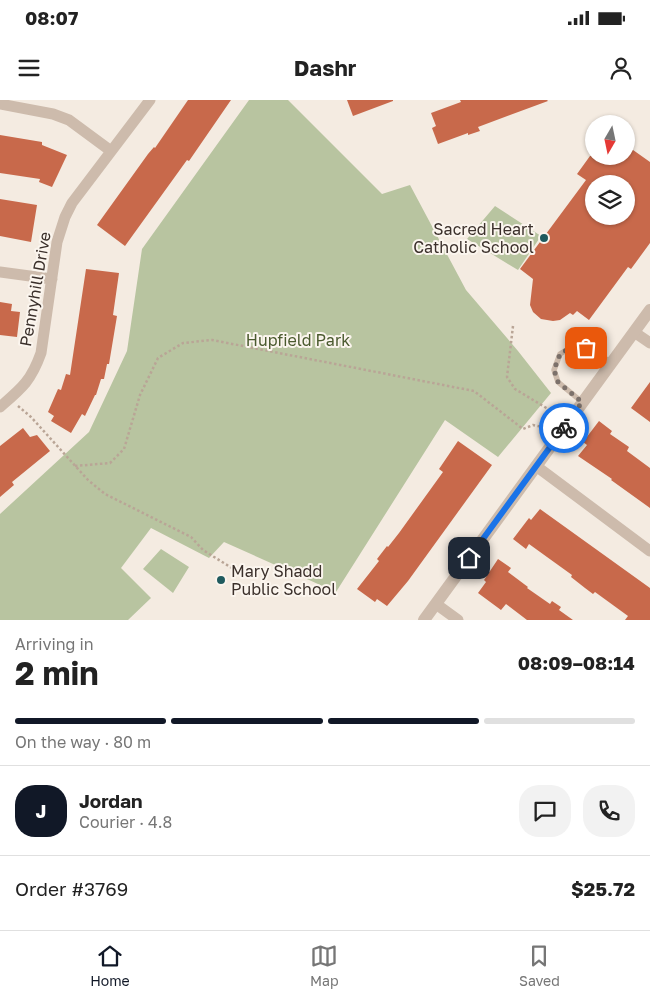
<!DOCTYPE html>
<html lang="en">
<head>
<meta charset="utf-8">
<style>
  :root { --surface:#fff; --page:#f2f2f2; --text:#222; --muted:#767676; --line:#e0e0e0; --accent:#111827 }
  body { margin:0; font-family:"Golos Text",sans-serif; background:var(--page); color:var(--text); height:100vh; display:flex; flex-direction:column; font-size:19px; white-space:nowrap }
  * { box-sizing:border-box; margin:0 }
  p { font-size:16px; color:var(--muted) }
  .icon { flex:none; width:28px; height:28px; fill:none; stroke:currentColor; stroke-width:2; stroke-linecap:round; stroke-linejoin:round }
  .map { position:relative; height:520px; overflow:hidden }
  .side { display:flex; flex-direction:column; background:var(--surface); flex:1 }
  .side>* { flex:none }
  .needle { width:32px; rotate:189deg }
  .buttons { position:absolute; left:585px; top:15px; display:grid; gap:10px }
  .buttons a { display:grid; place-items:center; width:50px; height:50px; border-radius:50%; background:var(--surface); box-shadow:0 1px 4px #0004; font-size:25px }
  .pin { position:absolute; display:grid; place-items:center; width:42px; height:42px; color:#fff; margin:-21px; border-radius:10px; box-shadow:0 2px 8px #0006 }
  .courier { position:absolute; display:grid; place-items:center; width:50px; height:50px; margin:-25px; border:4px solid #1a73e8; border-radius:50%; background:#fff; color:#222; box-shadow:0 1px 6px #0007 }
  .head em { font-style:normal; font-weight:700 }
  .head div { display:flex; flex-direction:column-reverse }
  .head { display:flex; align-items:center; justify-content:space-between; height:85px; padding:0 15px }
  h1 { font-size:32px; font-weight:700; line-height:38px }
  .bar { display:grid; grid-template-columns:repeat(4,1fr); gap:8px 5px; align-content:center; height:60px; padding:0 15px }
  .bar i { height:6px; border-radius:4px; background:var(--line) }
  .bar .selected { background:var(--accent) }
  .bar p { grid-column:span 4 }
  .line { display:flex; align-items:center; gap:12px; padding:0 15px; border-top:1px solid var(--line) }
  .line div { flex:1 }
  .round { display:grid; place-items:center; flex:none; width:52px; height:52px; border-radius:20px; background:var(--page) }
  .status { display:flex; justify-content:space-between; align-items:center; height:35px; padding:0 25px; background:var(--surface); direction:ltr }
  .status svg { height:14px; fill:currentColor }
  header { display:flex; justify-content:space-between; align-items:center; height:65px; padding:0 15px; background:var(--surface); font-size:22px; font-weight:700 }
  .tabs { display:flex; justify-content:space-around; align-items:center; height:70px; border-top:1px solid var(--line); background:var(--surface); font-size:14px; color:var(--muted) }
  .tabs a { display:grid; justify-items:center; gap:2px }
  .tabs .selected { color:var(--accent) }
  .map>svg:first-child { display:block }
  .green { fill:#b8c4a0 }
  .building { fill:#c8694b; fill-rule:evenodd }
  .lines { fill:none; stroke-linecap:round; stroke-linejoin:round }
  .path { stroke:#b9a596; stroke-width:2.5; stroke-dasharray:2.5 2.5; stroke-linecap:butt }
  .service { stroke:#cdbbac; stroke-width:5.5 }
  .minor { stroke:#cdbbac; stroke-width:11 }
  .tertiary { stroke:#cdbbac; stroke-width:12 }
  .done { stroke:#7c716b; stroke-width:5; stroke-dasharray:0 9 }
  .route { stroke:#1a73e8; stroke-width:6 }
  .poi-dot { fill:#1f5a5e; stroke:#fbf5ee; stroke-width:2 }
  .labels { text-anchor:middle; stroke-width:4; stroke-linejoin:round; paint-order:stroke }
  .poi-label { font-size:16px; fill:#3b302b; stroke:#fbf5ee; text-anchor:end }
  .street-label { font-size:16px; fill:#3b302b; stroke:#fbf5ee }
  .park-label { font-size:16px; fill:#4a5a2e; stroke:#fbf5ee }
</style>
</head>
<body>
<div class="status"><b>08:07</b><svg viewBox="0 0 49 12"><path d="M0 12V9h3v3zM5 12V6h3v6zM10 12V3h3v9zM15 12V0h3v12zM26 1h20v11H26zM47 4h2v5h-2z"/></svg></div>
<header><svg class="icon" aria-label="menu" viewBox="0 0 24 24"><path d="M4 6h16M4 12h16M4 18h16"/></svg>Dashr<svg class="icon" aria-label="person" viewBox="0 0 24 24"><circle cx="12" cy="8" r="4"/><path d="M4 21q1-7 8-7t8 7"/></svg></header>
<div class="map">
<svg width="650" height="520" viewBox="0 0 650 520">
  <rect width="100%" height="100%" fill="#f4ebe1"/>
  <path class="green" d="M249,0H288L382,94L410,85L466,190L518,251L551,293L498,357L445,320L336,492L224,442L209,458L151,428L121,468L151,498L128,520H0V414L89,332L127,251L142,149Z
    M495,106L541,136L518,170L467,139Z
    M161,449L189,467L173,493L143,469Z"/>
  <path class="building" d="M188,0H231L189,61L187,60L125,146L97,125L148,54L154,47L155,48Z
    M347,0H393V1L353,16Z
    M460,0H547L548,1L478,27L480,31L468,35V33L438,44L432,28L436,26L431,13L461,2Z
    M0,35L42,42V45L67,55L52,87L39,82L40,79L0,73Z
    M626,45L650,62V143L631,169L628,167L589,220L577,211L573,215L570,213L560,220L553,221L541,219L533,212L530,205L533,179L520,169L586,80L577,74L590,56H626ZM594,84H626V116H594Z
    M0,99L37,105L31,142L0,136Z
    M86,169L119,173L113,215L117,216L109,264H107L104,279H101L96,295H95L85,316L82,314L71,333L51,321L54,316L48,312L58,289L61,290L66,274L70,275Z
    M0,202L12,204L11,211L20,212L17,237L0,235Z
    M650,282V322L631,308Z
    M599,321L612,331L610,334L629,347L627,351L650,368V408L611,380L612,379L578,356L587,345L583,342Z
    M23,328L30,337L37,335L50,351L12,382L14,385L0,397V346Z
    M458,341L492,365L408,481L387,506L377,499L375,502L357,489L379,461L377,459L387,446L388,447L399,433L443,372L439,369Z
    M540,409L650,488V520H625L628,516L595,492L593,494L585,488L571,477L572,475L547,457L529,444L526,449L513,439L529,418L531,420Z
    M498,459L511,468L508,472L528,487L527,488L550,504L552,501L561,507L559,510L573,520H527L506,504L501,510L478,493L486,482L484,480Z"/>
  <g class="lines">
    <path class="path" d="M513,226L507,277L515,289L558,315
      M18,306L31,317L88,380L105,394L191,437L203,450L235,470
      M75,366L110,363L124,349L140,295L158,258L183,243L212,240L474,291L523,329L533,325L548,328"/>
    <path class="service" d="M582,302L558,282L554,270L560,254L573,246L586,248L611,262"/>
    <path class="minor" d="M0,4L53,14L69,20L111,51
      M0,172L52,179
      M634,232L650,243
      M0,307C22,288 31,281 41,253L57,142L65,117L72,103L150,0
      M536,366L650,451
      M436,504L458,520"/>
    <path class="tertiary" d="M424,520L650,210"/>
  </g>
  <g class="lines">
    <path class="done" d="M564,328L582,302L558,282L554,270L560,254L573,246L586,248"/>
    <path class="route" d="M469,458L564,328"/>
  </g>
  <g class="poi-dot">
    <circle cx="544" cy="138" r="5"/>
    <circle cx="221" cy="480" r="5"/>
  </g>
  <g class="labels">
    <g class="poi-label">
      <text x="534" y="135">Sacred Heart<tspan x="534" dy="18">Catholic School</tspan></text>
      <text x="231" y="477" text-anchor="start">Mary Shadd<tspan x="231" dy="18">Public School</tspan></text>
    </g>
    <g class="street-label">
      <text transform="translate(35 189) rotate(-80)" y="6">Pennyhill Drive</text>
    </g>
    <g class="park-label">
      <text x="298" y="246">Hupfield Park</text>
    </g>
  </g>
</svg>
<div class="buttons">
<a><svg class="needle" viewBox="-14 -14 28 28"><path d="M0-13l5 13h-10z" fill="#e53935"/><path d="M0 13l5-13h-10z" fill="#767676"/></svg></a>
<a><svg class="icon" aria-label="layers" viewBox="0 0 24 24"><path d="M12 4l9 5-9 5-9-5zM3 14l9 5 9-5"/></svg></a>
</div>
<div class="pin" style="left:586px;top:248px;background:#ea580c"><svg class="icon" aria-label="bag" viewBox="0 0 24 24"><path d="M5 8h14l-1 12H6zM9 8a3 3 0 0 1 6 0"/></svg></div>
<div class="pin" style="left:469px;top:458px;background:#1f2937"><svg class="icon" aria-label="home" viewBox="0 0 24 24"><path d="M3 11l9-7 9 7M6 9v11h12V9"/></svg></div>
<div class="courier" style="left:564px;top:328px"><svg class="icon" aria-label="bike" viewBox="0 0 24 24"><circle cx="6" cy="16" r="4"/><circle cx="18" cy="16" r="4"/><path d="M6 16l4-8h5l3 8M10 8l3 8H6M13 5h3"/></svg></div>
</div>
<section class="side">
<div class="head"><div><h1>2 min</h1><p>Arriving in</p></div><em>08:09–08:14</em></div>
<div class="bar"><i class="selected"></i><i class="selected"></i><i class="selected"></i><i></i><p>On the way · 80 m</p></div>
<div class="line" style="height:90px"><b class="round" style="background:var(--accent);color:#fff">J</b><div><b>Jordan</b><p>Courier · 4.8</p></div><a class="round"><svg class="icon" aria-label="chat" viewBox="0 0 24 24"><path d="M4 5h16v11H9l-5 4z"/></svg></a><a class="round"><svg class="icon" aria-label="phone" viewBox="0 0 24 24"><path d="M5 4h4l2 5-3 2q2 4 5 5l2-3 5 2v4C11 20 4 13 5 4z"/></svg></a></div>
<div class="line" style="height:65px"><div>Order #3769</div><b>$25.72</b></div>
</section>
<nav class="tabs">
<a class="selected"><svg class="icon" aria-label="home" viewBox="0 0 24 24"><path d="M3 11l9-7 9 7M6 9v11h12V9"/></svg>Home</a>
<a><svg class="icon" aria-label="map" viewBox="0 0 24 24"><path d="M3 6l6-2 6 2 6-2v14l-6 2-6-2-6 2zM9 4v14M15 6v14"/></svg>Map</a>
<a><svg class="icon" aria-label="saved" viewBox="0 0 24 24"><path d="M7 4h10v16l-5-4-5 4z"/></svg>Saved</a>
</nav>
</body>
</html>
